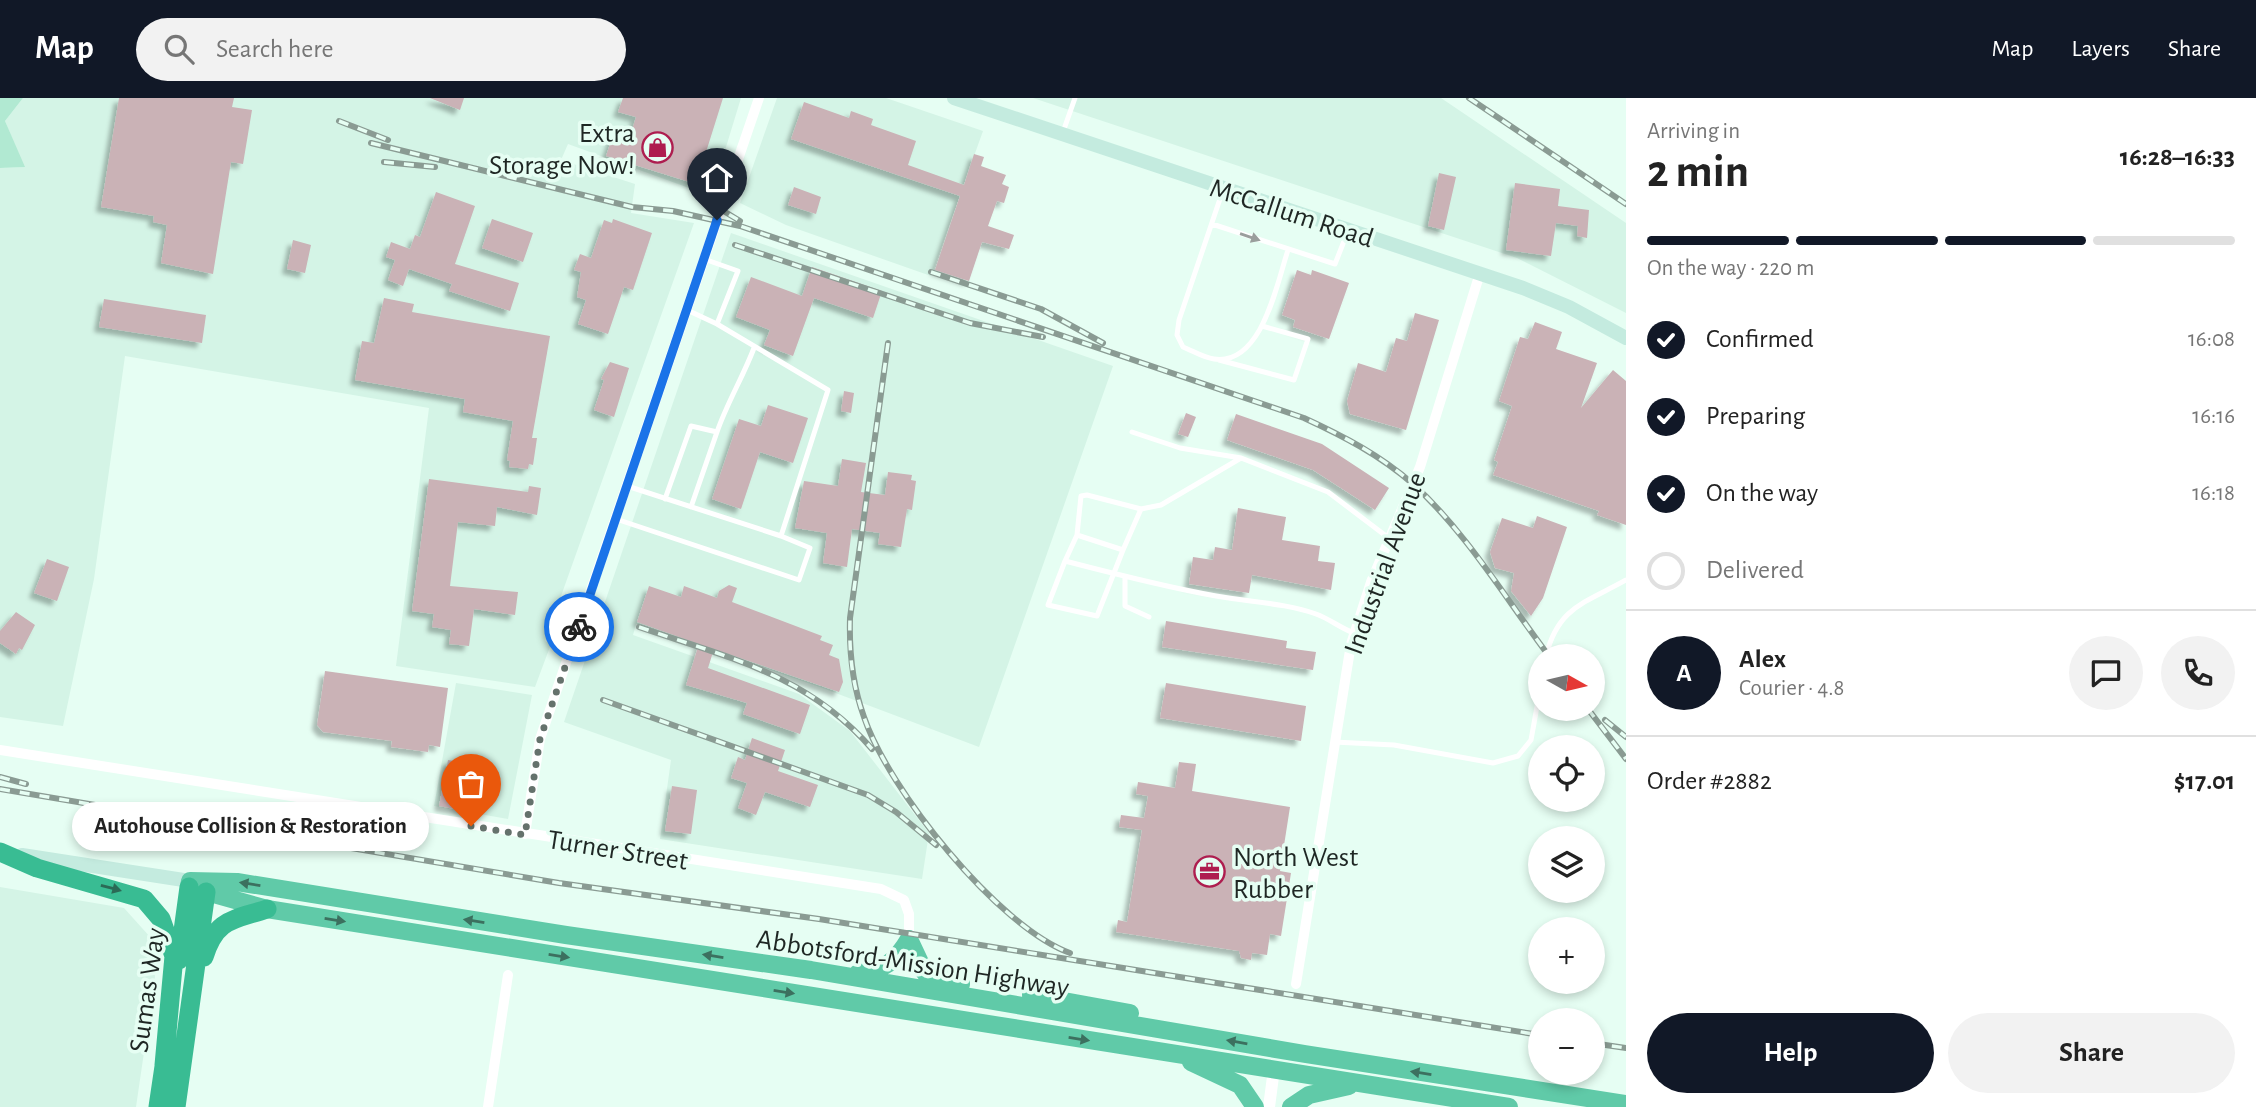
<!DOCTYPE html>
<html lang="en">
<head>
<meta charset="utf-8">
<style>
  :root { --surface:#fff; --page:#f2f2f2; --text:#222; --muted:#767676; --line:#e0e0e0; --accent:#111827 }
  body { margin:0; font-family:"Alegreya Sans",sans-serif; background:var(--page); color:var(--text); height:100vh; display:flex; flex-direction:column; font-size:26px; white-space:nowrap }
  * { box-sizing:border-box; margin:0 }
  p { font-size:23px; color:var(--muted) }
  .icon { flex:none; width:38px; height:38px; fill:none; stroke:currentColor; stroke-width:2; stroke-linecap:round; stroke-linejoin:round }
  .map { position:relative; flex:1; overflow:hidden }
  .drawer { display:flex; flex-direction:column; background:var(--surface); width:630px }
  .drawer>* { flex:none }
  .needle { width:46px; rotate:98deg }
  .tools { position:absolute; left:1528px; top:546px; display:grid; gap:14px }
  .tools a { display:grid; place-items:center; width:77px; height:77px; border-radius:50%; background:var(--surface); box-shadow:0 4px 10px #0003; font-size:35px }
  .pin { position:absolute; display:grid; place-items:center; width:60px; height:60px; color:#fff; margin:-72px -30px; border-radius:50% 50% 50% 0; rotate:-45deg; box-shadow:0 0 7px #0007 }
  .pin .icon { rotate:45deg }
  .courier { position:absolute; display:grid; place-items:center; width:70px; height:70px; margin:-35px; border:5px solid #1a73e8; border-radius:50%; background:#fff; color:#222; box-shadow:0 2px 9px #0007 }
  .bubble { position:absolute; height:49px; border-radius:24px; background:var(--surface); box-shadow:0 4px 10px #0003; font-size:23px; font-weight:600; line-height:49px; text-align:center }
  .summary em { font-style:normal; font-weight:600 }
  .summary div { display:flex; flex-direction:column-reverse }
  .summary { display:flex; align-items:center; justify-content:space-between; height:119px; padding:0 21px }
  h1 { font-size:46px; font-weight:600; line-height:52px }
  .bar { display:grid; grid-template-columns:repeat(4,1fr); gap:10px 7px; align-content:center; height:84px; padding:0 21px }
  .bar i { height:9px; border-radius:5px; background:var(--line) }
  .bar .on { background:var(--accent) }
  .bar p { grid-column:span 4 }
  .line { display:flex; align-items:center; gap:18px; padding:0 21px; border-top:2px solid var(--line) }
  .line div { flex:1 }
  .round { display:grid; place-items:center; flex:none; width:74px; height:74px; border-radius:37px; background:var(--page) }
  ol { padding:0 21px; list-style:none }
  li { display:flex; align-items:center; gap:21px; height:77px }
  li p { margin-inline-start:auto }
  li .icon { padding:7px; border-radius:50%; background:var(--accent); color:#fff; stroke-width:4 }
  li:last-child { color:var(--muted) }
  li i { width:38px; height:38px; border:4px solid var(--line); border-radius:50% }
  .action { display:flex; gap:14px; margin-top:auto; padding:14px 21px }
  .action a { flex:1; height:80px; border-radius:42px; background:var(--accent); color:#fff; font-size:28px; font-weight:600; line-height:80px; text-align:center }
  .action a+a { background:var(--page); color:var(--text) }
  header { display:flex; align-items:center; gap:42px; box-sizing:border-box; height:98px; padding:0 35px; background:var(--accent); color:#fff }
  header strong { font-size:33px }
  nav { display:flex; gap:38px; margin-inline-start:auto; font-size:24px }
  .search { width:490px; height:63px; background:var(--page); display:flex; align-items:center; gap:18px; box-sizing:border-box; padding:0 24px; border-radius:38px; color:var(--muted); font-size:26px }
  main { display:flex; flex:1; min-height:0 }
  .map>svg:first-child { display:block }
  .built { fill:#d4f4e6 }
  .green { fill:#b1e9d2 }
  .building { fill:#cab2b6; filter:url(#shadow) }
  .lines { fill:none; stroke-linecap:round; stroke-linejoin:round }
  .service { stroke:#fff; stroke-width:5 }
  .minor { stroke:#fff; stroke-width:10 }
  .tertiary { stroke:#fff; stroke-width:12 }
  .secondary { stroke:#c4ebdf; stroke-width:14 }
  .trunk { stroke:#60caa8; stroke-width:18 }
  .motorway { stroke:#39bc93; stroke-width:19 }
  .rail-casing { stroke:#8a9b93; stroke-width:6 }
  .rail { stroke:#e6fef3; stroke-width:3.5; stroke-dasharray:10; stroke-linecap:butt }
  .oneway { fill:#9a9e9c }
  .oneway2 { fill:#3c705f }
  .oneway3 { fill:#2b6a56 }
  .done { stroke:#65726c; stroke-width:7; stroke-dasharray:0 12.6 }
  .route { stroke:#1a73e8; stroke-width:9 }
  .labels { text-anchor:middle; stroke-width:7; stroke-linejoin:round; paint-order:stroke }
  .poi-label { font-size:28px; fill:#1f2724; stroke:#e6fef3; text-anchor:end }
  .street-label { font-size:28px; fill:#1f2724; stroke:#e6fef3 }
</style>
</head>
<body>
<header>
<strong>Map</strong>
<div class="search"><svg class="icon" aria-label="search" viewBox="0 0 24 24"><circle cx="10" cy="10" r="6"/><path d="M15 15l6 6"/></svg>Search here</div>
<nav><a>Map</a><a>Layers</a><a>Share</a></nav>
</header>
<main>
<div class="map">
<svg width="1626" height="1009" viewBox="0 0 1626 1009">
  <defs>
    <filter id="shadow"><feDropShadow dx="-5" dy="5" stdDeviation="2" flood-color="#0004"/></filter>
  </defs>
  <rect width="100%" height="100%" fill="#e6fef3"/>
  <path class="built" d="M23,0H741L711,98L568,46L561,62L635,86L631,115L694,125L545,543L551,546L535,589L396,568L429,310L125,258L94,481L63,628L0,619V70L24,69L5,23Z
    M777,0H886L983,33L931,178L786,127L740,105Z
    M1033,0H1441L1626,125V215L1517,160Z
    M731,135L1113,268L979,649L825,591L636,526L633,537L799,596L850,633L929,735L922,781L660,741L671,662L564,624Z
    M456,585L532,597L508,721L434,708Z
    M0,789L124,810L151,840L155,879L136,1009H0Z"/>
  <path class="green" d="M0,0H23L5,23L25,69L0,70Z"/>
  <path class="building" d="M119,0H234L232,9L252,12L243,66L231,64L213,176L161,165L167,127L153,124L154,118L101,109Z
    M430,0H464L460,12Z
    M623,0H723L696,86L606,58L613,37L629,42L636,19L618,14Z
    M804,4L849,20L851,13L873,21L871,27L916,43L908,67L964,87L974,56L984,59L981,68L1006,77L1002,86L1009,89L1004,105L997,103L988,128L1014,137L1009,151L982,144L969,183L935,172L960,98L791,41Z
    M1439,75L1456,79L1444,132L1428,128Z
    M1515,85L1560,91L1558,108L1589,112L1587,140L1577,138L1578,128L1556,125L1551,158L1506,152Z
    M794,89L821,99L816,116L788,107Z
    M436,94L475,108L455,166L519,185L510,213L449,193L452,186L409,171L403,188L388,182L395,162L386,159L391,144L410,151L415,137L420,139Z
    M492,121L533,135L523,164L482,150Z
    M613,121L652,135L633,192L624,189L608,236L578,226L586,202L577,199L581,174L574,172L580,156L591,160L604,122L612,125Z
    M293,142L311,147L305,175L287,171Z
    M812,169L882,193L873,220L814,200L793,258L764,247L770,232L736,219L751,179L802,198Z
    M1297,172L1311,177L1312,172L1349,185L1329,241L1293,229L1295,222L1282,217Z
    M384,200L414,206L412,214L550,238L532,340H537L533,367L529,366L528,371L509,369L510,363L507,362L513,323L463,314L465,301L355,282L362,243L374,245Z
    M104,201L206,217L202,245L99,229Z
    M1415,215L1439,222L1406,332L1350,316L1347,303L1358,265L1386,274L1396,240L1407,243Z
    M1535,224L1562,234L1556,251L1597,265L1581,310L1613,272L1626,283V427L1597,417L1599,413L1493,377L1498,364L1494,362L1512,308L1499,303L1520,239L1528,241Z
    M610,264L629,270L614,319L594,312L604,282L601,281Z
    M844,293L854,295L851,315L841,313Z
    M768,307L808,320L793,365L760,354L741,411L712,401L739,321L761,328Z
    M1186,315L1196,319L1188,339L1178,336Z
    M1236,316L1322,346L1389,390L1375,412L1313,372L1227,342Z
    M842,361L866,365L861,394L885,397L888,374L912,377L911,382L916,383L912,412L907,411L901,449L878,446L880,435L852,431L847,469L823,465L827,435L795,430L804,383L838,388Z
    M429,381L528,394L529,388L541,390L537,417L497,409L495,428L458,424L450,488L518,494L515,517L474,511L469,548L449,546L451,532L432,529L434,516L412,513Z
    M1238,410L1286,419L1282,442L1320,448L1318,463L1335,465L1331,492L1252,477L1249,495L1189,486L1193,459L1213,462L1215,449L1232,452Z
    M1537,418L1567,429L1543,500L1531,518L1511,493L1514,475L1495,470L1490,454L1502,420L1533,430Z
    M47,461L69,469L57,503L34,495Z
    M729,487L737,490L732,504L822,538L820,542L833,547L829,557L839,561L843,584L839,594L714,551L708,570L810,607L800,636L743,616L747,605L686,587L699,546L637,524L649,488L681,499L684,488L717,500L719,493Z
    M16,514L35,527L22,552L19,550L16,556L0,545V533Z
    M1166,523L1287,543L1286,550L1316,554L1313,572L1162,549Z
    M325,573L448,590L440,649L429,647L428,654L391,649L392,643L323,634L317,627Z
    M1166,585L1306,608L1301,643L1160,620Z
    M752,640L785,652L778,673L818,687L810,709L765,694L756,717L738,710L747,685L731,680L738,659L745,662Z
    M448,662L486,668L484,678L488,679L481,716L439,708Z
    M1179,664L1196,666L1192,693L1290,709L1280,773L1291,775L1281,838L1270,836L1267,857L1252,855L1251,862L1241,860L1239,853L1116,834L1118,822L1127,824L1142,732L1119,729L1121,717L1144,720L1148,698L1136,696L1138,684L1175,690Z
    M672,688L697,692L691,736L665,733Z"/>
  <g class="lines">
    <path class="service" d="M1063,34L1075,0
      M1223,92L1179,222L1177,237L1183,249C1193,253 1204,260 1214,261C1262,268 1277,185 1288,152
      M1212,126L1335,166L1348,133
      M704,161L738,173L717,226
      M1219,262L1294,282L1308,241L1262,228
      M717,334C727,305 743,279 754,250
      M1132,334L1180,350L1241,360
      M627,388L781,438L828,292L717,226L687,212
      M665,401L691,328L717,334L691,409
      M1141,411L1161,407L1241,360L1328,394L1390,441
      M616,421L799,482L810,450L781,438
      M1077,437L1081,398L1087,397L1141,411L1123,452
      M1065,463L1077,437L1123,452L1097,518L1048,507L1065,463C1115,476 1165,489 1216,498C1248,504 1286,505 1316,516C1330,521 1340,530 1354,535
      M1125,478V508L1149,519
      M1546,558C1558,509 1585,505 1626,482
      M1334,644L1394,647L1493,665L1518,658L1531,642L1540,592"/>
    <path class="minor" d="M0,652L881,791L904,802L909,816V841
      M525,736L540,641L759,0
      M1296,886L1351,546L1371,484L1420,369L1480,175
      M488,1009L508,877"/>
    <path class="tertiary" d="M1269,1009L1274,971"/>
    <path class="secondary" d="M954,0L1523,190L1569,209L1626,240
      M22,757L190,783"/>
    <path class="trunk" d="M909,841L925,875L961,886
      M858,875C883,874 897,862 909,841
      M1031,897L1130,915
      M1191,964L1240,987L1255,1009
      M1291,1009L1309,997L1349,988
      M1509,1009L267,811L189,789L190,783L237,784L566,837L811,872L1305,956L1626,1006"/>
    <path class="motorway" d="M0,754L37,770L144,801L161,821L174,858L164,967
      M204,859C216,820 234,822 267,811
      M179,862L189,789
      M158,1009L166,955
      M176,1009L206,794"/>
    <defs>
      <path id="rail" d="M1469,0L1626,106
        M339,23L388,42
        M371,45L632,109L673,113L740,128L1304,320C1343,338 1380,357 1413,386C1466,434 1506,501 1549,558
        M384,64L435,69
        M712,106L740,123
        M735,147L970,225L1043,239
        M931,174L1041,211L1103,245
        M888,245L850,520C849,555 852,586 864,619C888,691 998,829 1070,855
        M639,529C729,560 807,576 872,651
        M603,602L868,697L896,714L936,747
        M1588,611L1626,661
        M1605,622L1626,639
        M0,679L26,686
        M0,691L559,785L819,821L1540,937
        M1592,945L1626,950"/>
    </defs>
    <use href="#rail" class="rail-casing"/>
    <use href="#rail" class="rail"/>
  </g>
  <defs><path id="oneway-solid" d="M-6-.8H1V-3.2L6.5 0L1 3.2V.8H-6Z" transform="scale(1.75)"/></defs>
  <use class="oneway" href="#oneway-solid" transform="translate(1250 139) rotate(19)"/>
  <g class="oneway2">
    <use href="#oneway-solid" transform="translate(250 786) rotate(-171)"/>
    <use href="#oneway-solid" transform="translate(335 822) rotate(9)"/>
    <use href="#oneway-solid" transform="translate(474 823) rotate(-171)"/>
    <use href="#oneway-solid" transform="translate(559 858) rotate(9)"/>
    <use href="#oneway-solid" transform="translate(713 858) rotate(-171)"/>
    <use href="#oneway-solid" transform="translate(784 894) rotate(9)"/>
    <use href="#oneway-solid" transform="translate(1079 941) rotate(9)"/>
    <use href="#oneway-solid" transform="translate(1237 944) rotate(-170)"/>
    <use href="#oneway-solid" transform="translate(1421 975) rotate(-171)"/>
  </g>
  <use class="oneway3" href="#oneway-solid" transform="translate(111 790) rotate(15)"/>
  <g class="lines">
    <path class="done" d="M471,728L525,737L540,641L579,529"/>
    <path class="route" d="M579,529L717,122"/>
  </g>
  <defs>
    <symbol id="shop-ring" viewBox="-11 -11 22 22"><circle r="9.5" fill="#e6fef3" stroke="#ae1d4f" stroke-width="1.5"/><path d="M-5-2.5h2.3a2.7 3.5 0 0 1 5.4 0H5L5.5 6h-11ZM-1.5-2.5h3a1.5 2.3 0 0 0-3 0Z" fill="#ae1d4f"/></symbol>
    <symbol id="office-ring" viewBox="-11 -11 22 22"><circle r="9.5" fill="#e6fef3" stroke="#ae1d4f" stroke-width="1.5"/><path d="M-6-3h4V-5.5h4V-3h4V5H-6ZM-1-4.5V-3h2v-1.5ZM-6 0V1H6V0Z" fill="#ae1d4f"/></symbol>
  </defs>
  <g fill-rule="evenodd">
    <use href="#shop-ring" x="640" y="32" width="35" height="35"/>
    <use href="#office-ring" x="1192" y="756" width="35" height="35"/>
  </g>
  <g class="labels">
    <g class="poi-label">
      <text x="635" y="44">Extra<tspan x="635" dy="32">Storage Now!</tspan></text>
      <text x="1233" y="768" text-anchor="start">North West<tspan x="1233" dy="32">Rubber</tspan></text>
    </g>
    <g class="street-label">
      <text transform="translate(1292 114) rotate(18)" y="10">McCallum Road</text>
      <text transform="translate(1384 465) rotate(-70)" y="10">Industrial Avenue</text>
      <text transform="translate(618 751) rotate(9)" y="10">Turner Street</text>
      <text transform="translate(913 864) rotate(9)" y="10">Abbotsford-Mission Highway</text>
      <text transform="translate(146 892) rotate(-82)" y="10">Sumas Way</text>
    </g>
  </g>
</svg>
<div class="tools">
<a><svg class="needle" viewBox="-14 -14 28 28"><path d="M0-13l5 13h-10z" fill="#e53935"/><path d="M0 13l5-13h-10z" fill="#767676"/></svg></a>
<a><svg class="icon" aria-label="locate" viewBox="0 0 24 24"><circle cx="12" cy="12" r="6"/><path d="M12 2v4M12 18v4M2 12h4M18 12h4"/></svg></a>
<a><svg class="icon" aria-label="layers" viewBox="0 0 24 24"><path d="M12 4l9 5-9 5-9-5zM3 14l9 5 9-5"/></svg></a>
<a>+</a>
<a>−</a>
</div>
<div class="pin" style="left:471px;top:728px;background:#ea580c"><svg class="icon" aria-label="bag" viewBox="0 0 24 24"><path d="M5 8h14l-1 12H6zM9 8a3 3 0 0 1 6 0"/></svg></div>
<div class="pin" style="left:717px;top:122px;background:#1f2937"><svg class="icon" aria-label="home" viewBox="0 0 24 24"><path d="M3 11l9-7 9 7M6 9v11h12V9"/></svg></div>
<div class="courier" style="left:579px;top:529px"><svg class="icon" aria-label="bike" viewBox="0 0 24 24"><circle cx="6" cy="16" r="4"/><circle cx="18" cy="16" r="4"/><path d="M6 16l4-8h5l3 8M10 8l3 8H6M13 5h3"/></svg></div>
<div class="bubble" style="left:72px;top:704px;width:357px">Autohouse Collision &amp; Restoration</div>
</div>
<section class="drawer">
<div class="summary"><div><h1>2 min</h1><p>Arriving in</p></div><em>16:28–16:33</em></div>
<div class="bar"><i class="on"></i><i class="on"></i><i class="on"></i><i></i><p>On the way · 220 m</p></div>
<ol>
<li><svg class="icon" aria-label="check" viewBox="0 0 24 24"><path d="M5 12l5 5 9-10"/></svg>Confirmed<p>16:08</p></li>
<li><svg class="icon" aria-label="check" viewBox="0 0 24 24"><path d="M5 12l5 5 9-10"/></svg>Preparing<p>16:16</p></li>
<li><svg class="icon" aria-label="check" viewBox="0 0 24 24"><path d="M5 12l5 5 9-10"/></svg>On the way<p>16:18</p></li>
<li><i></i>Delivered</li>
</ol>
<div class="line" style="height:126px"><b class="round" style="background:var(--accent);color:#fff">A</b><div><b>Alex</b><p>Courier · 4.8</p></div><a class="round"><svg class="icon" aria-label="chat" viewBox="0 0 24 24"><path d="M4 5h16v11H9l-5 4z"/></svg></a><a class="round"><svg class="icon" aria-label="phone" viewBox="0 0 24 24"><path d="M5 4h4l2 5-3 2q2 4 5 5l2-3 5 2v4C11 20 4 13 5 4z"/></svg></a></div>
<div class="line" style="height:91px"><div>Order #2882</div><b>$17.01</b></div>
<div class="action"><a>Help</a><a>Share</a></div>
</section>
</main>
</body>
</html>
